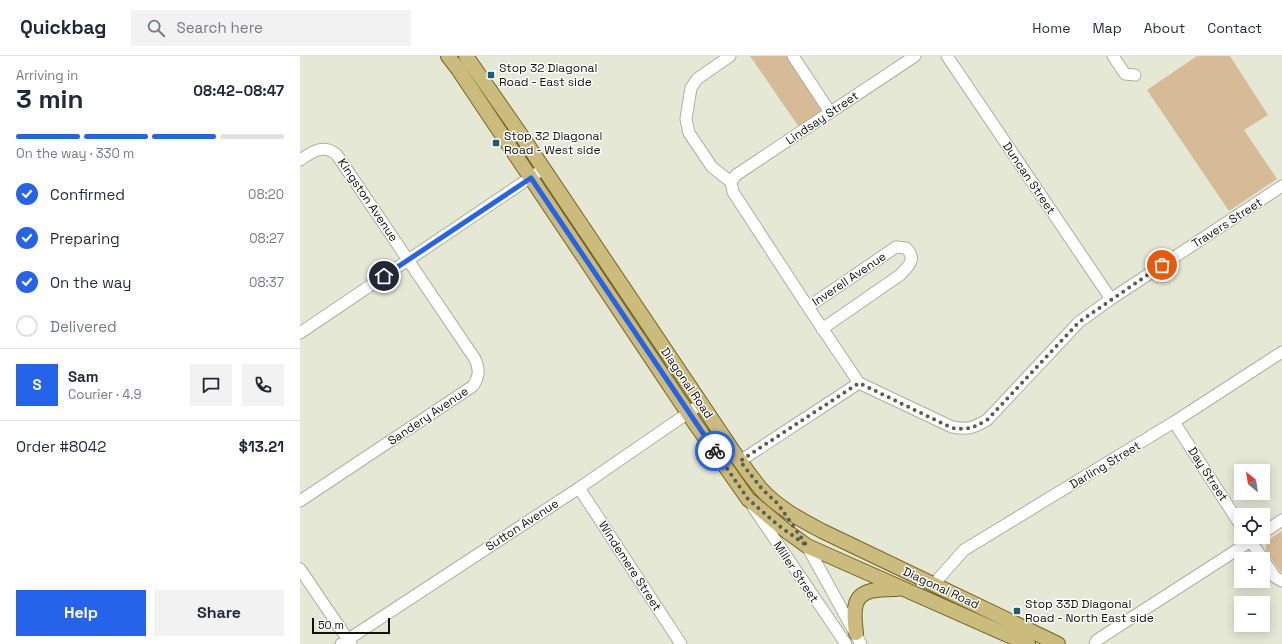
<!DOCTYPE html>
<html lang="en">
<head>
<meta charset="utf-8">
<style>
  :root { --surface:#fff; --page:#f2f2f3; --text:#1f2937; --muted:#747a83; --line:#e0e1e3; --accent:#2563eb }
  body { margin:0; font-family:"Space Grotesk",sans-serif; background:var(--page); color:var(--text); height:100vh; display:flex; flex-direction:column; font-size:15px; white-space:nowrap }
  * { box-sizing:border-box; margin:0 }
  p { font-size:13px; color:var(--muted) }
  .icon { flex:none; width:22px; height:22px; fill:none; stroke:currentColor; stroke-width:2; stroke-linecap:round; stroke-linejoin:round }
  .map { position:relative; flex:1; overflow:hidden }
  .sheet { display:flex; flex-direction:column; background:var(--surface); width:300px }
  .sheet>* { flex:none }
  .needle { width:26px; rotate:330deg }
  .controls { position:absolute; left:934px; top:408px; display:grid; gap:8px }
  .controls a { display:grid; place-items:center; width:36px; height:36px; border-radius:0px; background:var(--surface); box-shadow:0 2px 10px #0003; font-size:20px }
  .scale { position:absolute; left:12px; bottom:10px; width:78px; box-sizing:border-box; padding-left:4px; border:2px solid #11120b; border-top:0; font-size:11px; line-height:14px; white-space:nowrap; color:#11120b; -webkit-text-stroke:3px #fff; paint-order:stroke }
  .pin { position:absolute; display:grid; place-items:center; width:34px; height:34px; color:#fff; margin:-17px; border:2px solid #fff; border-radius:50%; box-shadow:0 1px 4px #0007 }
  .courier { position:absolute; display:grid; place-items:center; width:40px; height:40px; margin:-20px; border:3px solid #2563eb; border-radius:50%; background:#fff; color:#222; box-shadow:0 1px 5px #0007 }
  .headline em { font-style:normal; font-weight:800 }
  .headline div { display:flex; flex-direction:column-reverse }
  .headline { display:flex; align-items:center; justify-content:space-between; height:68px; padding:0 16px }
  h1 { font-size:26px; font-weight:800; line-height:30px }
  .bar { display:grid; grid-template-columns:repeat(4,1fr); gap:6px 4px; align-content:center; height:48px; padding:0 16px }
  .bar i { height:5px; border-radius:3px; background:var(--line) }
  .bar .active { background:var(--accent) }
  .bar p { grid-column:span 4 }
  .line { display:flex; align-items:center; gap:10px; padding:0 16px; border-top:1px solid var(--line) }
  .line div { flex:1 }
  .round { display:grid; place-items:center; flex:none; width:42px; height:42px; border-radius:0px; background:var(--page) }
  ol { padding:0 16px; list-style:none }
  li { display:flex; align-items:center; gap:12px; height:44px }
  li p { margin-inline-start:auto }
  li .icon { padding:4px; border-radius:50%; background:var(--accent); color:#fff; stroke-width:4 }
  li:last-child { color:var(--muted) }
  li i { width:22px; height:22px; border:2px solid var(--line); border-radius:50% }
  .primary-button { display:flex; gap:8px; margin-top:auto; padding:8px 16px }
  .primary-button a { flex:1; height:46px; border-radius:0px; background:var(--accent); color:#fff; font-size:16px; font-weight:800; line-height:46px; text-align:center }
  .primary-button a+a { background:var(--page); color:var(--text) }
  header { display:flex; align-items:center; gap:24px; box-sizing:border-box; height:56px; padding:0 20px; background:var(--surface); border-bottom:1px solid var(--line) }
  header strong { font-size:19px }
  nav { display:flex; gap:22px; margin-inline-start:auto; font-size:14px }
  .search { width:280px; height:36px; background:var(--page); display:flex; align-items:center; gap:10px; box-sizing:border-box; padding:0 14px; border-radius:0px; color:var(--muted); font-size:15px }
  main { display:flex; flex:1; min-height:0 }
  .map>svg:first-child { display:block }
  .green { fill:#d7bb96 }
  .lines { fill:none; stroke-linecap:round; stroke-linejoin:round }
  .minor-casing { stroke:#adb09e; stroke-width:13 }
  .major-casing { stroke:#74641e; stroke-width:16 }
  .minor { stroke:#fff; stroke-width:11 }
  .major { stroke:#cbbc7e; stroke-width:14 }
  .done { stroke:#5b5d52; stroke-width:4; stroke-dasharray:0 7.2 }
  .route { stroke:#2563eb; stroke-width:5 }
  .poi-dot { fill:#1a5f71; stroke:#fff; stroke-width:1.5 }
  .labels { text-anchor:middle; stroke-width:3; stroke-linejoin:round; paint-order:stroke }
  .poi-label { font-size:12px; fill:#11120b; stroke:#fff; text-anchor:start }
  .street-label { font-size:12px; fill:#11120b; stroke:#fff }
</style>
</head>
<body>
<header>
<strong>Quickbag</strong>
<div class="search"><svg class="icon" aria-label="search" viewBox="0 0 24 24"><circle cx="10" cy="10" r="6"/><path d="M15 15l6 6"/></svg>Search here</div>
<nav><a>Home</a><a>Map</a><a>About</a><a>Contact</a></nav>
</header>
<main>
<section class="sheet">
<div class="headline"><div><h1>3 min</h1><p>Arriving in</p></div><em>08:42–08:47</em></div>
<div class="bar"><i class="active"></i><i class="active"></i><i class="active"></i><i></i><p>On the way · 330 m</p></div>
<ol>
<li><svg class="icon" aria-label="check" viewBox="0 0 24 24"><path d="M5 12l5 5 9-10"/></svg>Confirmed<p>08:20</p></li>
<li><svg class="icon" aria-label="check" viewBox="0 0 24 24"><path d="M5 12l5 5 9-10"/></svg>Preparing<p>08:27</p></li>
<li><svg class="icon" aria-label="check" viewBox="0 0 24 24"><path d="M5 12l5 5 9-10"/></svg>On the way<p>08:37</p></li>
<li><i></i>Delivered</li>
</ol>
<div class="line" style="height:72px"><b class="round" style="background:var(--accent);color:#fff">S</b><div><b>Sam</b><p>Courier · 4.9</p></div><a class="round"><svg class="icon" aria-label="chat" viewBox="0 0 24 24"><path d="M4 5h16v11H9l-5 4z"/></svg></a><a class="round"><svg class="icon" aria-label="phone" viewBox="0 0 24 24"><path d="M5 4h4l2 5-3 2q2 4 5 5l2-3 5 2v4C11 20 4 13 5 4z"/></svg></a></div>
<div class="line" style="height:52px"><div>Order #8042</div><b>$13.21</b></div>
<div class="primary-button"><a>Help</a><a>Share</a></div>
</section>
<div class="map">
<svg width="982" height="588" viewBox="0 0 982 588">
  <rect width="100%" height="100%" fill="#e4e8d5"/>
  <path class="green" d="M450,0H490L527,56L501,74Z
    M897,0H930L968,59L944,74L977,123L929,155L847,34Z
    M982,475V518L966,495C965,484 974,480 982,475Z"/>
  <g class="lines">
    <defs>
      <path id="minor" d="M430,0L397,23L391,32L386,63L389,77L412,111L431,126
        M493,0L530,56
        M647,0L811,243
        M813,0L825,18L835,19
        M0,104C12,96 24,87 37,99L175,303C180,314 179,321 173,330L0,445
        M431,126L433,136L508,251L559,327
        M431,126L436,119L615,0
        M508,251L596,191L606,192C617,203 609,210 600,219L522,273
        M0,277L243,113
        M874,366L941,470
        M440,405L559,327L652,371C668,374 673,372 687,364L779,266L811,243L982,130
        M279,432L381,588
        M453,451L546,588
        M963,477L982,464
        M948,481L975,521L982,525
        M507,490L561,588
        M0,513L51,588
        M636,529L639,522L664,494L874,366L982,296
        M41,588L279,432L401,348
        M795,588L797,584L957,481"/>
      <path id="major" d="M148,0L158,13L396,369L448,443L485,474L507,490L728,588
        M166,0L219,76L433,395C442,408 451,421 461,433C477,451 501,464 522,475L758,588
        M556,577C555,568 553,557 556,548C560,532 584,533 597,533"/>
    </defs>
    <use href="#minor" class="minor-casing"/>
    <use href="#major" class="major-casing"/>
    <use href="#minor" class="minor"/>
    <use href="#major" class="major"/>
  </g>
  <g class="lines">
    <path class="done" d="M415,395L448,443L478,469L507,490L478,448L462,433L440,405L559,327L652,372C668,374 673,372 687,364L779,266L862,209"/>
    <path class="route" d="M84,220L231,122L415,395"/>
  </g>
  <g class="poi-dot">
    <rect x="187" y="15" width="8" height="8" rx="2"/>
    <rect x="192" y="83" width="8" height="8" rx="2"/>
    <rect x="713" y="551" width="8" height="8" rx="2"/>
  </g>
  <g class="labels">
    <g class="poi-label">
      <text x="199" y="16">Stop 32 Diagonal<tspan x="199" dy="14">Road - East side</tspan></text>
      <text x="204" y="84">Stop 32 Diagonal<tspan x="204" dy="14">Road - West side</tspan></text>
      <text x="725" y="552">Stop 33D Diagonal<tspan x="725" dy="14">Road - North East side</tspan></text>
    </g>
    <g class="street-label">
      <text transform="translate(522 62) rotate(-34)" y="4">Lindsay Street</text>
      <text transform="translate(729 122) rotate(56)" y="4">Duncan Street</text>
      <text transform="translate(68 144) rotate(56)" y="4">Kingston Avenue</text>
      <text transform="translate(927 167) rotate(-33)" y="4">Travers Street</text>
      <text transform="translate(549 223) rotate(-34)" y="4">Inverell Avenue</text>
      <text transform="translate(387 327) rotate(56)" y="4">Diagonal Road</text>
      <text transform="translate(128 360) rotate(-34)" y="4">Sandery Avenue</text>
      <text transform="translate(805 409) rotate(-31)" y="4">Darling Street</text>
      <text transform="translate(908 418) rotate(57)" y="4">Day Street</text>
      <text transform="translate(222 469) rotate(-33)" y="4">Sutton Avenue</text>
      <text transform="translate(330 510) rotate(57)" y="4">Windemere Street</text>
      <text transform="translate(496 516) rotate(56)" y="4">Miller Street</text>
      <text transform="translate(641 532) rotate(25)" y="4">Diagonal Road</text>
    </g>
  </g>
</svg>
<div class="controls">
<a><svg class="needle" viewBox="-14 -14 28 28"><path d="M0-13l5 13h-10z" fill="#e53935"/><path d="M0 13l5-13h-10z" fill="#747a83"/></svg></a>
<a><svg class="icon" aria-label="locate" viewBox="0 0 24 24"><circle cx="12" cy="12" r="6"/><path d="M12 2v4M12 18v4M2 12h4M18 12h4"/></svg></a>
<a>+</a>
<a>−</a>
</div>
<div class="scale">50 m</div>
<div class="pin" style="left:862px;top:209px;background:#ea580c"><svg class="icon" aria-label="bag" viewBox="0 0 24 24"><path d="M5 8h14l-1 12H6zM9 8a3 3 0 0 1 6 0"/></svg></div>
<div class="pin" style="left:84px;top:220px;background:#1f2937"><svg class="icon" aria-label="home" viewBox="0 0 24 24"><path d="M3 11l9-7 9 7M6 9v11h12V9"/></svg></div>
<div class="courier" style="left:415px;top:395px"><svg class="icon" aria-label="bike" viewBox="0 0 24 24"><circle cx="6" cy="16" r="4"/><circle cx="18" cy="16" r="4"/><path d="M6 16l4-8h5l3 8M10 8l3 8H6M13 5h3"/></svg></div>
</div>
</main>
</body>
</html>
